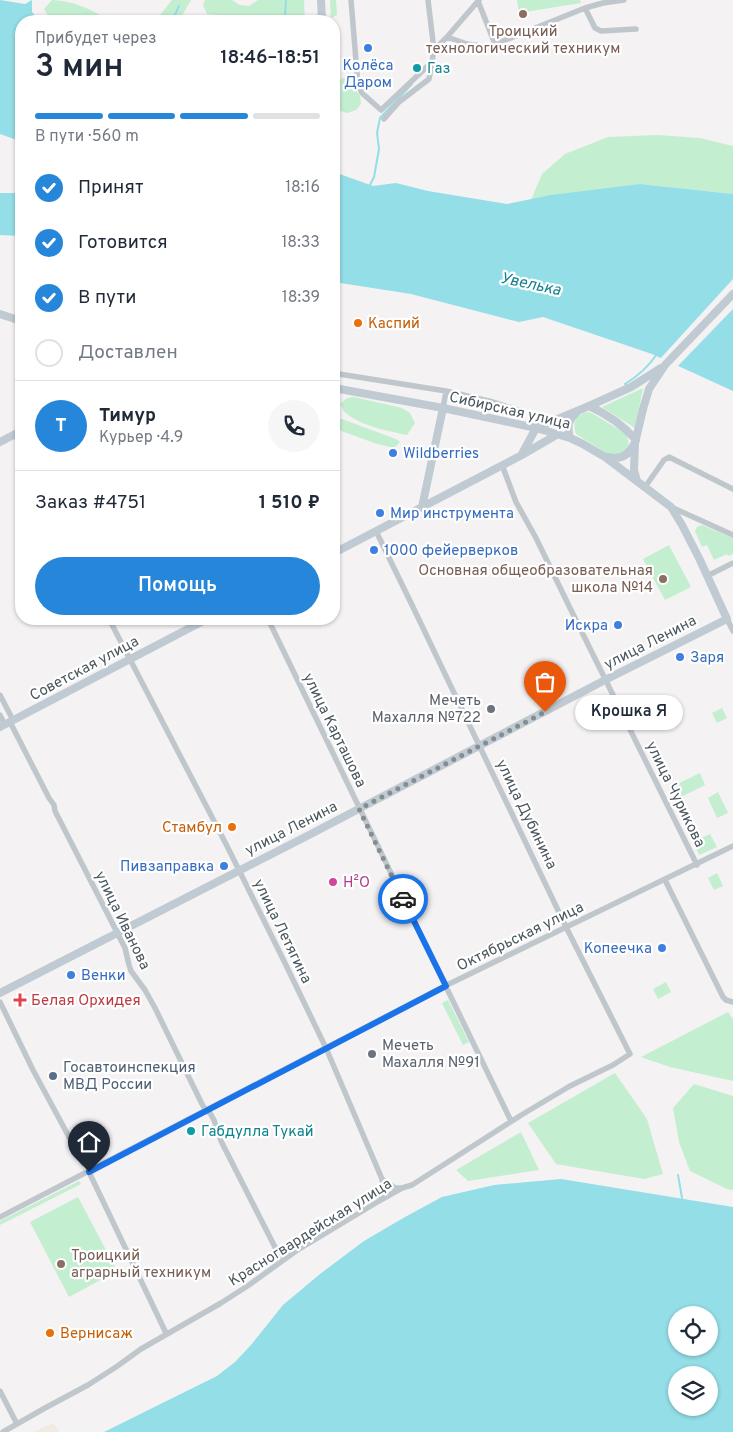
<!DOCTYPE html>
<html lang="ru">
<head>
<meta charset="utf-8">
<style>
  :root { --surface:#fff; --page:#f6f6f7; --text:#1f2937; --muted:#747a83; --line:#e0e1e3; --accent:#2686da }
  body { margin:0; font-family:Overpass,sans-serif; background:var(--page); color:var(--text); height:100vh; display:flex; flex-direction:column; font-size:19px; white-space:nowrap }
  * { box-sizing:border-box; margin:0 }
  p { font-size:16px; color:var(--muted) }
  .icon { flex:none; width:28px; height:28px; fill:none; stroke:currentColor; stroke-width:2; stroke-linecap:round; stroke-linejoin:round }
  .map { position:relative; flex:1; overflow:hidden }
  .details { position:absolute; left:15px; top:15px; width:325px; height:610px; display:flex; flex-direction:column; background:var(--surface); border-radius:20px; box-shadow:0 1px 4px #0004 }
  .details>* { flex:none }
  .fabs { position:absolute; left:668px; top:1306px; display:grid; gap:10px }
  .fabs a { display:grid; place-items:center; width:50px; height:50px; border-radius:50%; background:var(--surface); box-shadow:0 1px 4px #0004; font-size:25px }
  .pin { position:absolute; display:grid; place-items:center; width:42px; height:42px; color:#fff; margin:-51px -21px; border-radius:50% 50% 50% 0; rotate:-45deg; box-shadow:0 0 5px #0007 }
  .pin .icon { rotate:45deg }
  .courier { position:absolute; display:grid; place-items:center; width:50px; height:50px; margin:-25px; border:4px solid #1a73e8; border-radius:50%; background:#fff; color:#222; box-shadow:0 1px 6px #0007 }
  .bubble { position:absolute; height:35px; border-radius:18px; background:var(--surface); box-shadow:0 1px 4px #0004; font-size:16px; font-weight:600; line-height:35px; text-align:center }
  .headline em { font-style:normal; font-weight:600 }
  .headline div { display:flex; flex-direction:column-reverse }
  .headline { display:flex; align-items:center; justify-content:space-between; height:85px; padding:0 20px }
  h1 { font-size:32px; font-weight:600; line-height:38px }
  .bar { display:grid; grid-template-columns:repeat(4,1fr); gap:8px 5px; align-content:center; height:60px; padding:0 20px }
  .bar i { height:6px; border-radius:4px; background:var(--line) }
  .bar .current { background:var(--accent) }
  .bar p { grid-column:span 4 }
  .line { display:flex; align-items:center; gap:12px; padding:0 20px; border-top:1px solid var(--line) }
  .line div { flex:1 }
  .round { display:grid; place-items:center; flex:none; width:52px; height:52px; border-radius:26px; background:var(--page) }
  ol { padding:0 20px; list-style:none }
  li { display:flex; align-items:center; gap:15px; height:55px }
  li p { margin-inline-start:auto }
  li .icon { padding:5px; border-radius:50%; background:var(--accent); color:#fff; stroke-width:4 }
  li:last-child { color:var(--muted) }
  li i { width:28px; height:28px; border:2px solid var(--line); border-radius:50% }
  .primary-button { display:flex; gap:10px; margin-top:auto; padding:10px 20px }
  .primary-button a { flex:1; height:58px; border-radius:30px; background:var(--accent); color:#fff; font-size:20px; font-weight:600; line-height:58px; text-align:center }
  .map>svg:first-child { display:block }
  .green { fill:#c4eed0 }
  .sand { fill:#f0eae2 }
  .water { fill:#94dee7; fill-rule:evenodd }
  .pier { fill:#f4f2f2 }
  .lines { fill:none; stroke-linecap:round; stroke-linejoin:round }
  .stream { stroke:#94dee7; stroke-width:2 }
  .street { stroke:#bfc7cd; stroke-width:5.5 }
  .secondary { stroke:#bfcad2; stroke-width:8 }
  .done { stroke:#868d92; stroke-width:5; stroke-dasharray:0 9 }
  .route { stroke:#1a73e8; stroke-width:6 }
  .education-dot { fill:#8d6e63; stroke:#fff; stroke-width:2 }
  .shop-dot { fill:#3f7fe0; stroke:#fff; stroke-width:2 }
  .culture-dot { fill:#0f9aa8; stroke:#fff; stroke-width:2 }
  .food-dot { fill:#e8710a; stroke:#fff; stroke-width:2 }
  .worship-dot { fill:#6b7280; stroke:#fff; stroke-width:2 }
  .hotel-dot { fill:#d1479c; stroke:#fff; stroke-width:2 }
  .health-dot { fill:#e0444e; stroke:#fff; stroke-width:2 }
  .service-dot { fill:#5c6f8a; stroke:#fff; stroke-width:2 }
  .labels { text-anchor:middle; stroke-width:4.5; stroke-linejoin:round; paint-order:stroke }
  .education-label { font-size:15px; fill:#785e54; stroke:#fff }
  .shop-label { font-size:15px; fill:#366cbe; stroke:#fff; text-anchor:start }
  .culture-label { font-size:15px; fill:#0d838f; stroke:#fff; text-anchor:start }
  .food-label { font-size:15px; fill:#c56008; stroke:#fff; text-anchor:start }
  .street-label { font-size:15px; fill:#4b575e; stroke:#fff }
  .worship-label { font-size:15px; fill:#5b616d; stroke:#fff; text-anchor:end }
  .hotel-label { font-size:15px; fill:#b23c85; stroke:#fff; text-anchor:start }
  .health-label { font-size:15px; fill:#be3a42; stroke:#fff; text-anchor:start }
  .service-label { font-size:15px; fill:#4e5e75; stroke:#fff; text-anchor:start }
  .water-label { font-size:16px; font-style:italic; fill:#158290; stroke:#fff }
</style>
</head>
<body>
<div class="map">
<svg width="733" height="1432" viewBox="0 0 733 1432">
  <rect width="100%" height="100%" fill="#f4f2f2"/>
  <path class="green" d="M52,0C76,1 91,10 112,21H54L50,19L44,9Z
    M172,0H191L179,21H150L151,19L156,20Z
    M205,0H232L240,5L249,6L258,0H304L305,21H233L228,16L207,14L203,5Z
    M330,0H336L337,15L331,18Z
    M517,0H580L581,3L519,13Z
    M342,78L349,79L360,96L361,104L356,110L347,113L338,110L335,100L338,82Z
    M658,135L700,138L733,146V194L640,184L531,200L542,174L565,154L608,137Z
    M643,388L635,428L602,407Z
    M354,397L402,408L410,413L415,423L407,435C388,431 362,426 347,414C344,412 342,408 340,404L347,398Z
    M589,412L595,415L626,434C628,439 630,445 627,450C624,454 616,457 612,456C606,454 583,438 576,434C572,422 576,413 589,412Z
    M339,418L396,439L400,442L394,448L374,443L339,430L336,422Z
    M702,525L733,538V554L728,556L727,554L714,560L707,545L702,547L695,531L697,527Z
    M669,545L691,587L665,600L643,559Z
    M722,708L727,718L717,723L712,713Z
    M700,773L705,785L675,800L669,788Z
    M718,792L728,813L717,818L708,798Z
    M710,834L717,847L699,855L693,842Z
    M717,873L723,886L714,890L708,878Z
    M666,982L671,992L658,999L653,989Z
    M448,1000L469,1042L463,1045L442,1003Z
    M728,1012L733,1019V1081L670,1067L641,1057Z
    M615,1073L647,1119L663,1174L644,1179L556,1164L528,1123Z
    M694,1084L733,1096V1190L727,1189L690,1171L679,1142L673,1108Z
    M521,1132L539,1170L468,1181L456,1170Z
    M79,1181L81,1184L0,1225V1221Z
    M78,1197L117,1271L69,1297L30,1222Z"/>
  <path class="sand" d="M54,1423L59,1432H33Z"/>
  <path class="water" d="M0,0L25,4L32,0V12L40,21H21V144L14,139L0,134Z
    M334,172L373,186L396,183L428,191L507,204L551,195L640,184L733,194V391L652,354L543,317L519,322L411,294L334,282Z
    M0,193H21V236L0,235Z
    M561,1179L733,1207V1432H104L217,1376L235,1362L251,1345L283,1305L320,1274L364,1241L405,1217L442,1197L494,1185ZM676,1315H709V1348H676ZM676,1375H709V1408H676Z"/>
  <path class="pier" d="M733,279V309L676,368L659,360Z"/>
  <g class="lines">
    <path class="stream" d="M285,17L286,0
      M172,21L179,6
      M370,185L374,177L379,149L377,133L380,118L412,84
      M627,387L625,384C638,376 649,366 657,354
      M678,1175L682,1198"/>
    <path class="street" d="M351,0L358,85L362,93L381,110L433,61
      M428,0L434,50
      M478,1L495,44
      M585,8L595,28L601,31L636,29
      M447,37L479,0
      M384,119L399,102L429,79L434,50L447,37L467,44L488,47L585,8L603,3L624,0
      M339,374L446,391L493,402L523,412
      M443,408L446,391
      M15,434L21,447
      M502,465L516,502L536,538L570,608L697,865
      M645,487L664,460L669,457L733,489
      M671,507L733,535
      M707,576L733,563
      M109,619L226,844L284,961L326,1048L382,1179L395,1188H402
      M268,619L511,1121
      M727,619L733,631
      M0,695L13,720
      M0,715L5,725
      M10,722L49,798L54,805L55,811L125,948L129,965L131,971L145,990L155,1008L202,1104L206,1111L210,1113L214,1120L221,1141L282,1261
      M665,880L723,997L726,1000L733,1002
      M0,1002L33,1070L83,1163
      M89,1172L166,1333
      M379,1201L383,1190L382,1179
      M0,1217L445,986L733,846
      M0,1391L17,1424
      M3,1432L45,1408L88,1385L116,1367L141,1349L221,1303L249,1285L296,1251L379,1201L402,1188L412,1185L523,1114L570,1086L613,1065L630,1054L566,927L412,605L376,531"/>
    <path class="secondary" d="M321,0L322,21
      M0,314L21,321
      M589,406C607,414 623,425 636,440
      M570,438C567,427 568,421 576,413
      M0,442L21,431
      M522,454L536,428L589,406L631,387L661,368
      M607,457C620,460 629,456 634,444
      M637,481L634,470L635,443L643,409L649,389L665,365L733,294
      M422,507L443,408
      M334,553L522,455L558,434
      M0,727L207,619
      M0,993L309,835L605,680L727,619L699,558L682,525L671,507L605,457L581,443L570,438L536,428L443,408L334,388"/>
  </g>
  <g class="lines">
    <path class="done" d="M403,899L359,809L545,712"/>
    <path class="route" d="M89,1172L446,986L403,899"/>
  </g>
  <g class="education-dot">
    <circle cx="523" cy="14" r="5"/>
    <circle cx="663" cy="579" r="5"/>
    <circle cx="61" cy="1264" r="5"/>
  </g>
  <g class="shop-dot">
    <circle cx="368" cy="48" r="5"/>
    <circle cx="393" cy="453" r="5"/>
    <circle cx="380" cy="513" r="5"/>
    <circle cx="374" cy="550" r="5"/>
    <circle cx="618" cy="625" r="5"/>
    <circle cx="680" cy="657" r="5"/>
    <circle cx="224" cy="866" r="5"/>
    <circle cx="662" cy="948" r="5"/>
    <circle cx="71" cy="975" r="5"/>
  </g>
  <g class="culture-dot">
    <circle cx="417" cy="68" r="5"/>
    <circle cx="191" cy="1131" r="5"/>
  </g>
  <g class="food-dot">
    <circle cx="358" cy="323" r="5"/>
    <circle cx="232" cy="827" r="5"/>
    <circle cx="50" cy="1333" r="5"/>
  </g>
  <g class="worship-dot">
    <circle cx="491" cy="709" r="5"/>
    <circle cx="372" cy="1054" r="5"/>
  </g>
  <circle class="hotel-dot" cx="333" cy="882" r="5"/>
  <path class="health-dot" d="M17.5 992.5h5v5h5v5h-5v5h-5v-5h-5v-5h5z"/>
  <circle class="service-dot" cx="53" cy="1076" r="5"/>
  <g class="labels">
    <g class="education-label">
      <text x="523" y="36">Троицкий<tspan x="523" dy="17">технологический техникум</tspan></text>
      <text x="653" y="575" text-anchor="end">Основная общеобразовательная<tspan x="653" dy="17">школа №14</tspan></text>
      <text x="71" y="1260" text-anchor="start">Троицкий<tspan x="71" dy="17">аграрный техникум</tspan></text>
    </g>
    <g class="shop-label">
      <text x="368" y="70" text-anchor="middle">Колёса<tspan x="368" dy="17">Даром</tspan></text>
      <text x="403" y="458">Wildberries</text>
      <text x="390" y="518">Мир инструмента</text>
      <text x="384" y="555">1000 фейерверков</text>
      <text x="608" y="630" text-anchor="end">Искра</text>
      <text x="690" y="662">Заря</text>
      <text x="214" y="871" text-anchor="end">Пивзаправка</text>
      <text x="652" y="953" text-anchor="end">Копеечка</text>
      <text x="81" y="980">Венки</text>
    </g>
    <g class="culture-label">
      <text x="427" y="73">Газ</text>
      <text x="201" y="1136">Габдулла Тукай</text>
    </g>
    <g class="food-label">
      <text x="368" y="328">Каспий</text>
      <text x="222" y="832" text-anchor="end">Стамбул</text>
      <text x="60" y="1338">Вернисаж</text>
    </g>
    <g class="street-label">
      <text transform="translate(510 410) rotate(13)" y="5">Сибирская улица</text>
      <text transform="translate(650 642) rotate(-27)" y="5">улица Ленина</text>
      <text transform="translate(84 668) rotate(-28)" y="5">Советская улица</text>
      <text transform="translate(335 730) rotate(64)" y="5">улица Карташова</text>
      <text transform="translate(676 794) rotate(64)" y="5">улица Чурикова</text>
      <text transform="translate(527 814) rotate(64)" y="5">улица Дубинина</text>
      <text transform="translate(291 828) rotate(-27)" y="5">улица Ленина</text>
      <text transform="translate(123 920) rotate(64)" y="5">улица Иванова</text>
      <text transform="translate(283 931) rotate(64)" y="5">улица Летягина</text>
      <text transform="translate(520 936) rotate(-26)" y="5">Октябрьская улица</text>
      <text transform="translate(310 1232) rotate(-32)" y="5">Красногвардейская улица</text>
    </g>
    <g class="worship-label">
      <text x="481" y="705">Мечеть<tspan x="481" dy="17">Махалля №722</tspan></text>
      <text x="382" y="1050" text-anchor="start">Мечеть<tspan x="382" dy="17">Махалля №91</tspan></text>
    </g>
    <g class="hotel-label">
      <text x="343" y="887">H²O</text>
    </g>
    <g class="health-label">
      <text x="31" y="1005">Белая Орхидея</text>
    </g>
    <g class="service-label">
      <text x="63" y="1072">Госавтоинспекция<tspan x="63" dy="17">МВД России</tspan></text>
    </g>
    <g class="water-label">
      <text transform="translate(531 283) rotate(12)" y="6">Увелька</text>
    </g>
  </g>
</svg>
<div class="fabs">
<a><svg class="icon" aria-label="locate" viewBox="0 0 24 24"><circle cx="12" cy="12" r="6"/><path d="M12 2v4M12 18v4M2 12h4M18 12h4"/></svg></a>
<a><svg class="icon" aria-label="layers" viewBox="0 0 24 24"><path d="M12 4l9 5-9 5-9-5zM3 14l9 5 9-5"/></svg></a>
</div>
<div class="pin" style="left:545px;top:712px;background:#ea580c"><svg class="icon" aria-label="bag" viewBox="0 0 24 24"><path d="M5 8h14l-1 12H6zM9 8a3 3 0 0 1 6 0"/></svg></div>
<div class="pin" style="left:89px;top:1172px;background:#1f2937"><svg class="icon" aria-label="home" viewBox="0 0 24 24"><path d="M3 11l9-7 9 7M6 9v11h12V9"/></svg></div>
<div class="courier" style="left:403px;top:899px"><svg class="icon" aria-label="car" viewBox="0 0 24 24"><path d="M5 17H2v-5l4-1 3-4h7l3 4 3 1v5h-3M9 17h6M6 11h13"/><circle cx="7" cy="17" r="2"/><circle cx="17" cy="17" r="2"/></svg></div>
<div class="bubble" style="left:575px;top:695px;width:108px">Крошка Я</div>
<section class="details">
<div class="headline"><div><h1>3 мин</h1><p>Прибудет через</p></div><em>18:46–18:51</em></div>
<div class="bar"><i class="current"></i><i class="current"></i><i class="current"></i><i></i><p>В пути · 560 m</p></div>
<ol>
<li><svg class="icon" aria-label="check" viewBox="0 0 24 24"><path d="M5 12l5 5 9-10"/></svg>Принят<p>18:16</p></li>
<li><svg class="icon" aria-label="check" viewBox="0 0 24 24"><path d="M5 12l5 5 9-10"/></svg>Готовится<p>18:33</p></li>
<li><svg class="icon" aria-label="check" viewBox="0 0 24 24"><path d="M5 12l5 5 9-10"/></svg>В пути<p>18:39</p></li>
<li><i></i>Доставлен</li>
</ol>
<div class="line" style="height:90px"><b class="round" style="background:var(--accent);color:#fff">Т</b><div><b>Тимур</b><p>Курьер · 4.9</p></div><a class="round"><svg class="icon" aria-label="phone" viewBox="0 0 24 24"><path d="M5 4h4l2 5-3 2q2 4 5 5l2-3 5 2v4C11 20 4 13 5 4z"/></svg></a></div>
<div class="line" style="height:65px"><div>Заказ #4751</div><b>1 510 ₽</b></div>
<div class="primary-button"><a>Помощь</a></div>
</section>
</div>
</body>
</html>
